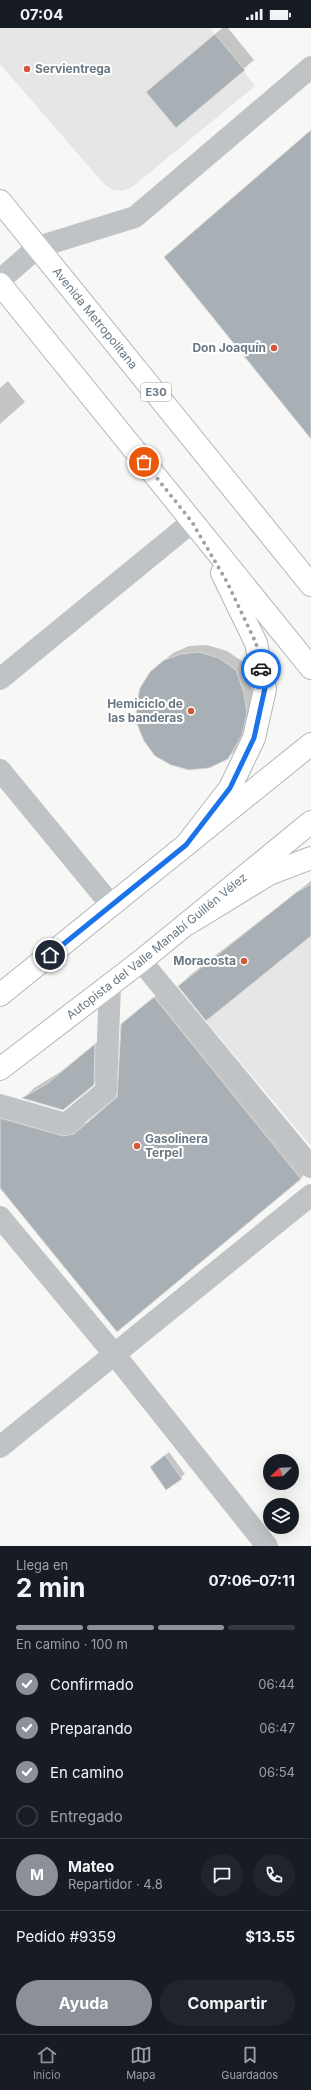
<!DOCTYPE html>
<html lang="es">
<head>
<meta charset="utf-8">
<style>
  :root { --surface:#171b24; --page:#20242c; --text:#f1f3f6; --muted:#9ea1a6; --line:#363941; --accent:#8c9099 }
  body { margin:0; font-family:Inter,sans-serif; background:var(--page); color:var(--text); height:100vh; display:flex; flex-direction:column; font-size:15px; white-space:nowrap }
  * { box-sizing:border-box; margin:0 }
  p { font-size:13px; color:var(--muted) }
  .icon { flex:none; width:22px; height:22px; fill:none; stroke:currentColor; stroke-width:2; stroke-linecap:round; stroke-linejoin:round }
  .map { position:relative; height:1518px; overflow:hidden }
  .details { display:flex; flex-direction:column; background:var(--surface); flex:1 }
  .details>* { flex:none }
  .needle { width:26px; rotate:247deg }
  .buttons { position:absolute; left:263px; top:1426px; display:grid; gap:8px }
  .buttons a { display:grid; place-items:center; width:36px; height:36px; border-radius:50%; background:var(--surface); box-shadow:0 4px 16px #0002; font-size:20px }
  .pin { position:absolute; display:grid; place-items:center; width:34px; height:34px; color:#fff; margin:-17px; border:2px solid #fff; border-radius:50%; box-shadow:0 1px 4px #0007 }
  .courier { position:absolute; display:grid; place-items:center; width:40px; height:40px; margin:-20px; border:3px solid #1a73e8; border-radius:50%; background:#fff; color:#222; box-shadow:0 1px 5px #0007 }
  .headline em { font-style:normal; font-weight:700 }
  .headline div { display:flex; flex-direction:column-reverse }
  .headline { display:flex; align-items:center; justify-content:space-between; height:68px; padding:0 16px }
  h1 { font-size:26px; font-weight:700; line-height:30px }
  .bar { display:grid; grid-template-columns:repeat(4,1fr); gap:6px 4px; align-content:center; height:48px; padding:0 16px }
  .bar i { height:5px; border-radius:3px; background:var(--line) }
  .bar .selected { background:var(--accent) }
  .bar p { grid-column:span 4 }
  .line { display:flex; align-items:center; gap:10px; padding:0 16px; border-top:1px solid var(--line) }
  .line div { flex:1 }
  .round { display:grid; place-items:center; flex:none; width:42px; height:42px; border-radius:21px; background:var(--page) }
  ol { padding:0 16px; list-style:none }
  li { display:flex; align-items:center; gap:12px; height:44px }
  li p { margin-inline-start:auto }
  li .icon { padding:4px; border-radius:50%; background:var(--accent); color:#fff; stroke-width:4 }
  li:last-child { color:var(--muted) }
  li i { width:22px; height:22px; border:2px solid var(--line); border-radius:50% }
  .cta { display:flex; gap:8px; margin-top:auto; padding:8px 16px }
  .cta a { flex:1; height:46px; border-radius:24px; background:var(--accent); color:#fff; font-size:16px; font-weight:700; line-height:46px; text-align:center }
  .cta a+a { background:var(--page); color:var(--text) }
  .status { display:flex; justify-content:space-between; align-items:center; height:28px; padding:0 20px; background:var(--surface); direction:ltr }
  .status svg { height:11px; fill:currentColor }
  .menu { display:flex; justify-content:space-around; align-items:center; height:56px; border-top:1px solid var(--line); background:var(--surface); font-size:11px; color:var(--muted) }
  .menu a { display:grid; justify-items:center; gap:2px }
  .menu .selected { color:var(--accent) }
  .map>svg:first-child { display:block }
  .built { fill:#e5e6e5 }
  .shadow { fill:#0003 }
  .building { fill:#a9b0b5; stroke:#d9d9d7 }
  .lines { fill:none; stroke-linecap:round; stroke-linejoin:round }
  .major-casing { stroke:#b2b7ba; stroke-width:24 }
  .highway-casing { stroke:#b2b6b9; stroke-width:24 }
  .minor { stroke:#bfc3c6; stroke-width:22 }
  .major { stroke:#fff; stroke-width:22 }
  .highway { stroke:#fff; stroke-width:22 }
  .done { stroke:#9ba4ab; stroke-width:4; stroke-dasharray:0 7.2 }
  .route { stroke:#1a73e8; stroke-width:5 }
  .poi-dot { fill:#d45738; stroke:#fff; stroke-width:1.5 }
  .labels { text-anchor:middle; stroke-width:4; stroke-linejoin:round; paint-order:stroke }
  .shield { fill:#fff; stroke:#96a0a8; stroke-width:1 }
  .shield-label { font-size:11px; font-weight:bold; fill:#697883 }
  .poi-label { font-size:12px; font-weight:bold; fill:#697883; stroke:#fff; text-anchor:end }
  .street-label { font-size:12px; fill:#697883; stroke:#fff }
</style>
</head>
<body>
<div class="status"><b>07:04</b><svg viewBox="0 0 49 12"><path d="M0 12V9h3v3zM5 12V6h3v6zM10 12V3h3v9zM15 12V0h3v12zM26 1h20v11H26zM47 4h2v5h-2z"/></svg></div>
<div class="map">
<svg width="311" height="1518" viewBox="0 0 311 1518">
  <rect width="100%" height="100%" fill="#f7f7f5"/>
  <path class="built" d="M0,0H210L255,58L132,159L122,163L113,162L104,156L0,36Z
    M311,856V1118L177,959L297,864Z"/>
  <path class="shadow" d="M222,0H228L254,32L176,98L148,64Z
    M8,353L25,374L0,396V360Z
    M207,617L227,623L243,634L251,657L254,677L249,698L235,723L227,731L150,645L173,625L189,618Z
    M311,853V907L179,958L190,947Z
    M166,959L311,1140L300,1151L0,1158V1081L74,1097L86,1095L118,1067L122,996Z
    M106,1007L104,1045L93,1056L24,1070L34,1060L60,1044Z
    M169,1424L185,1446L166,1460L151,1439Z"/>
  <path class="building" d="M215,6L245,42L176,100L146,64Z
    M311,102V411L164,229Z
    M199,624L219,630L236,642L244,665L247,685L242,707L228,731L209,740L189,742L171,737L155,728L144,713L137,696L136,678L140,660L150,644L164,632L181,626Z
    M311,856V908L206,993L178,958L297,864Z
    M154,969L301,1151L117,1304L0,1160V1090L63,1108L74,1106L117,1069L121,996Z
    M95,1016L94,1057L63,1082L22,1070L48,1055Z
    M165,1427L182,1451L166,1462L150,1439Z"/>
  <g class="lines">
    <defs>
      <g id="major">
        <path d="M0,967L311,716"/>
        <path id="s1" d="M0,1041L141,933L311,794"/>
      </g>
      <g id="highway">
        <path id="s2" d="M0,173L311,557"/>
        <path d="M0,256L311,640"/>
        <path d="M186,817L230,760L254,710L265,661L256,615L222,545"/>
        <path d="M189,895L269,846L311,830"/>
      </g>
    </defs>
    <use href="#major" class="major-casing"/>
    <use href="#highway" class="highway-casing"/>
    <path class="minor" d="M0,252L38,219L135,189L311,39
      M0,651L192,494
      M0,742L112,878
      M141,933L311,1139
      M0,1077L66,1096L106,1063L110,958
      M0,1189L115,1327L267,1518
      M0,1419L311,1167"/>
    <use href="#major" class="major"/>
    <use href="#highway" class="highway"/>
  </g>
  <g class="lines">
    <path class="done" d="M144,434L192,494L227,554L256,615L261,641"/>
    <path class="route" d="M50,927L186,817L230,760L254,710L265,660L261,641"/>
  </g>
  <g class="poi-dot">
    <circle cx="27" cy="41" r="4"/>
    <circle cx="274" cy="320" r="4"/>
    <circle cx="191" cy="683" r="4"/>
    <circle cx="244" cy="933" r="4"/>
    <circle cx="137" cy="1118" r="4"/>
  </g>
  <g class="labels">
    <rect class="shield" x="141" y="355" width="30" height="18" rx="3"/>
    <g class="shield-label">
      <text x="156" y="368">E30</text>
    </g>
    <g class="poi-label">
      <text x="35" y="45" text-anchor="start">Servientrega</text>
      <text x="266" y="324">Don Joaquín</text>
      <text x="183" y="680">Hemiciclo de<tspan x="183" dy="14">las banderas</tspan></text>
      <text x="236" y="937">Moracosta</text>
      <text x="145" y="1115" text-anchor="start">Gasolinera<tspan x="145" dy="14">Terpel</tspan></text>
    </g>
    <g class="street-label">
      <text dy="4" stroke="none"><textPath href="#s2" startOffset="151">Avenida Metropolitana</textPath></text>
      <text dy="4" stroke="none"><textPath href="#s1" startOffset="199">Autopista del Valle Manabí Guillén Vélez</textPath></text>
    </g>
  </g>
</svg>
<div class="buttons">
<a><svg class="needle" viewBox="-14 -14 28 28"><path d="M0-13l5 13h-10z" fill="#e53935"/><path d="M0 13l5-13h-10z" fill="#9ea1a6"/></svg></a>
<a><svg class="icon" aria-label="layers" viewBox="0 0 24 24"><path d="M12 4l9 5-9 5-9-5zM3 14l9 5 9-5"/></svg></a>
</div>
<div class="pin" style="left:144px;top:434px;background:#ea580c"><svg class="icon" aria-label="bag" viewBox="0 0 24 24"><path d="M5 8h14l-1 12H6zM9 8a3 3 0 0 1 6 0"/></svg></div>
<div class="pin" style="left:50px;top:927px;background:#1f2937"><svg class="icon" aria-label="home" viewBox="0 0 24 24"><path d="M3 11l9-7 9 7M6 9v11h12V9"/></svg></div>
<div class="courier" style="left:261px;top:641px"><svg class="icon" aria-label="car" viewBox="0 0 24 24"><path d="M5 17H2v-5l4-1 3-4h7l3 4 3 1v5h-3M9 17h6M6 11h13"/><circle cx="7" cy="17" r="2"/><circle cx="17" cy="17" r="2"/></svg></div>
</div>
<section class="details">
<div class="headline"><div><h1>2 min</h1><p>Llega en</p></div><em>07:06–07:11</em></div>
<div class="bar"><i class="selected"></i><i class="selected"></i><i class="selected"></i><i></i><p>En camino · 100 m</p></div>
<ol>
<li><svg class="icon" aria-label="check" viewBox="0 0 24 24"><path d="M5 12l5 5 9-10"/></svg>Confirmado<p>06:44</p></li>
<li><svg class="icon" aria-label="check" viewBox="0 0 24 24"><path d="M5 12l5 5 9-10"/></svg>Preparando<p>06:47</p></li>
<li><svg class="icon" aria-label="check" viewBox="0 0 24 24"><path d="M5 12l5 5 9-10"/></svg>En camino<p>06:54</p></li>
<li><i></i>Entregado</li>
</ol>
<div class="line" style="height:72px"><b class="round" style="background:var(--accent);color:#fff">M</b><div><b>Mateo</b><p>Repartidor · 4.8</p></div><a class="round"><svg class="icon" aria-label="chat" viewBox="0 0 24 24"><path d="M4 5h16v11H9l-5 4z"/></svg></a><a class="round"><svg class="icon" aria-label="phone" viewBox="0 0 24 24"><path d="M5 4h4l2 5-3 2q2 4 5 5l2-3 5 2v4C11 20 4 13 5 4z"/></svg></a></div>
<div class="line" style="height:52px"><div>Pedido #9359</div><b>$13.55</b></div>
<div class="cta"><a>Ayuda</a><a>Compartir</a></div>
</section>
<nav class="menu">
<a class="selected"><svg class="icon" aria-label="home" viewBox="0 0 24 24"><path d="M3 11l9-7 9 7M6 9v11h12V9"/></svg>Inicio</a>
<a><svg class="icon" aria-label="map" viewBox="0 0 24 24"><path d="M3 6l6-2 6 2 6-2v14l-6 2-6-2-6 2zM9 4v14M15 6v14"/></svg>Mapa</a>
<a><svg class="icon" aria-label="saved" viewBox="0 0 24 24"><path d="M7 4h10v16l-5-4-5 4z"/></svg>Guardados</a>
</nav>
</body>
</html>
